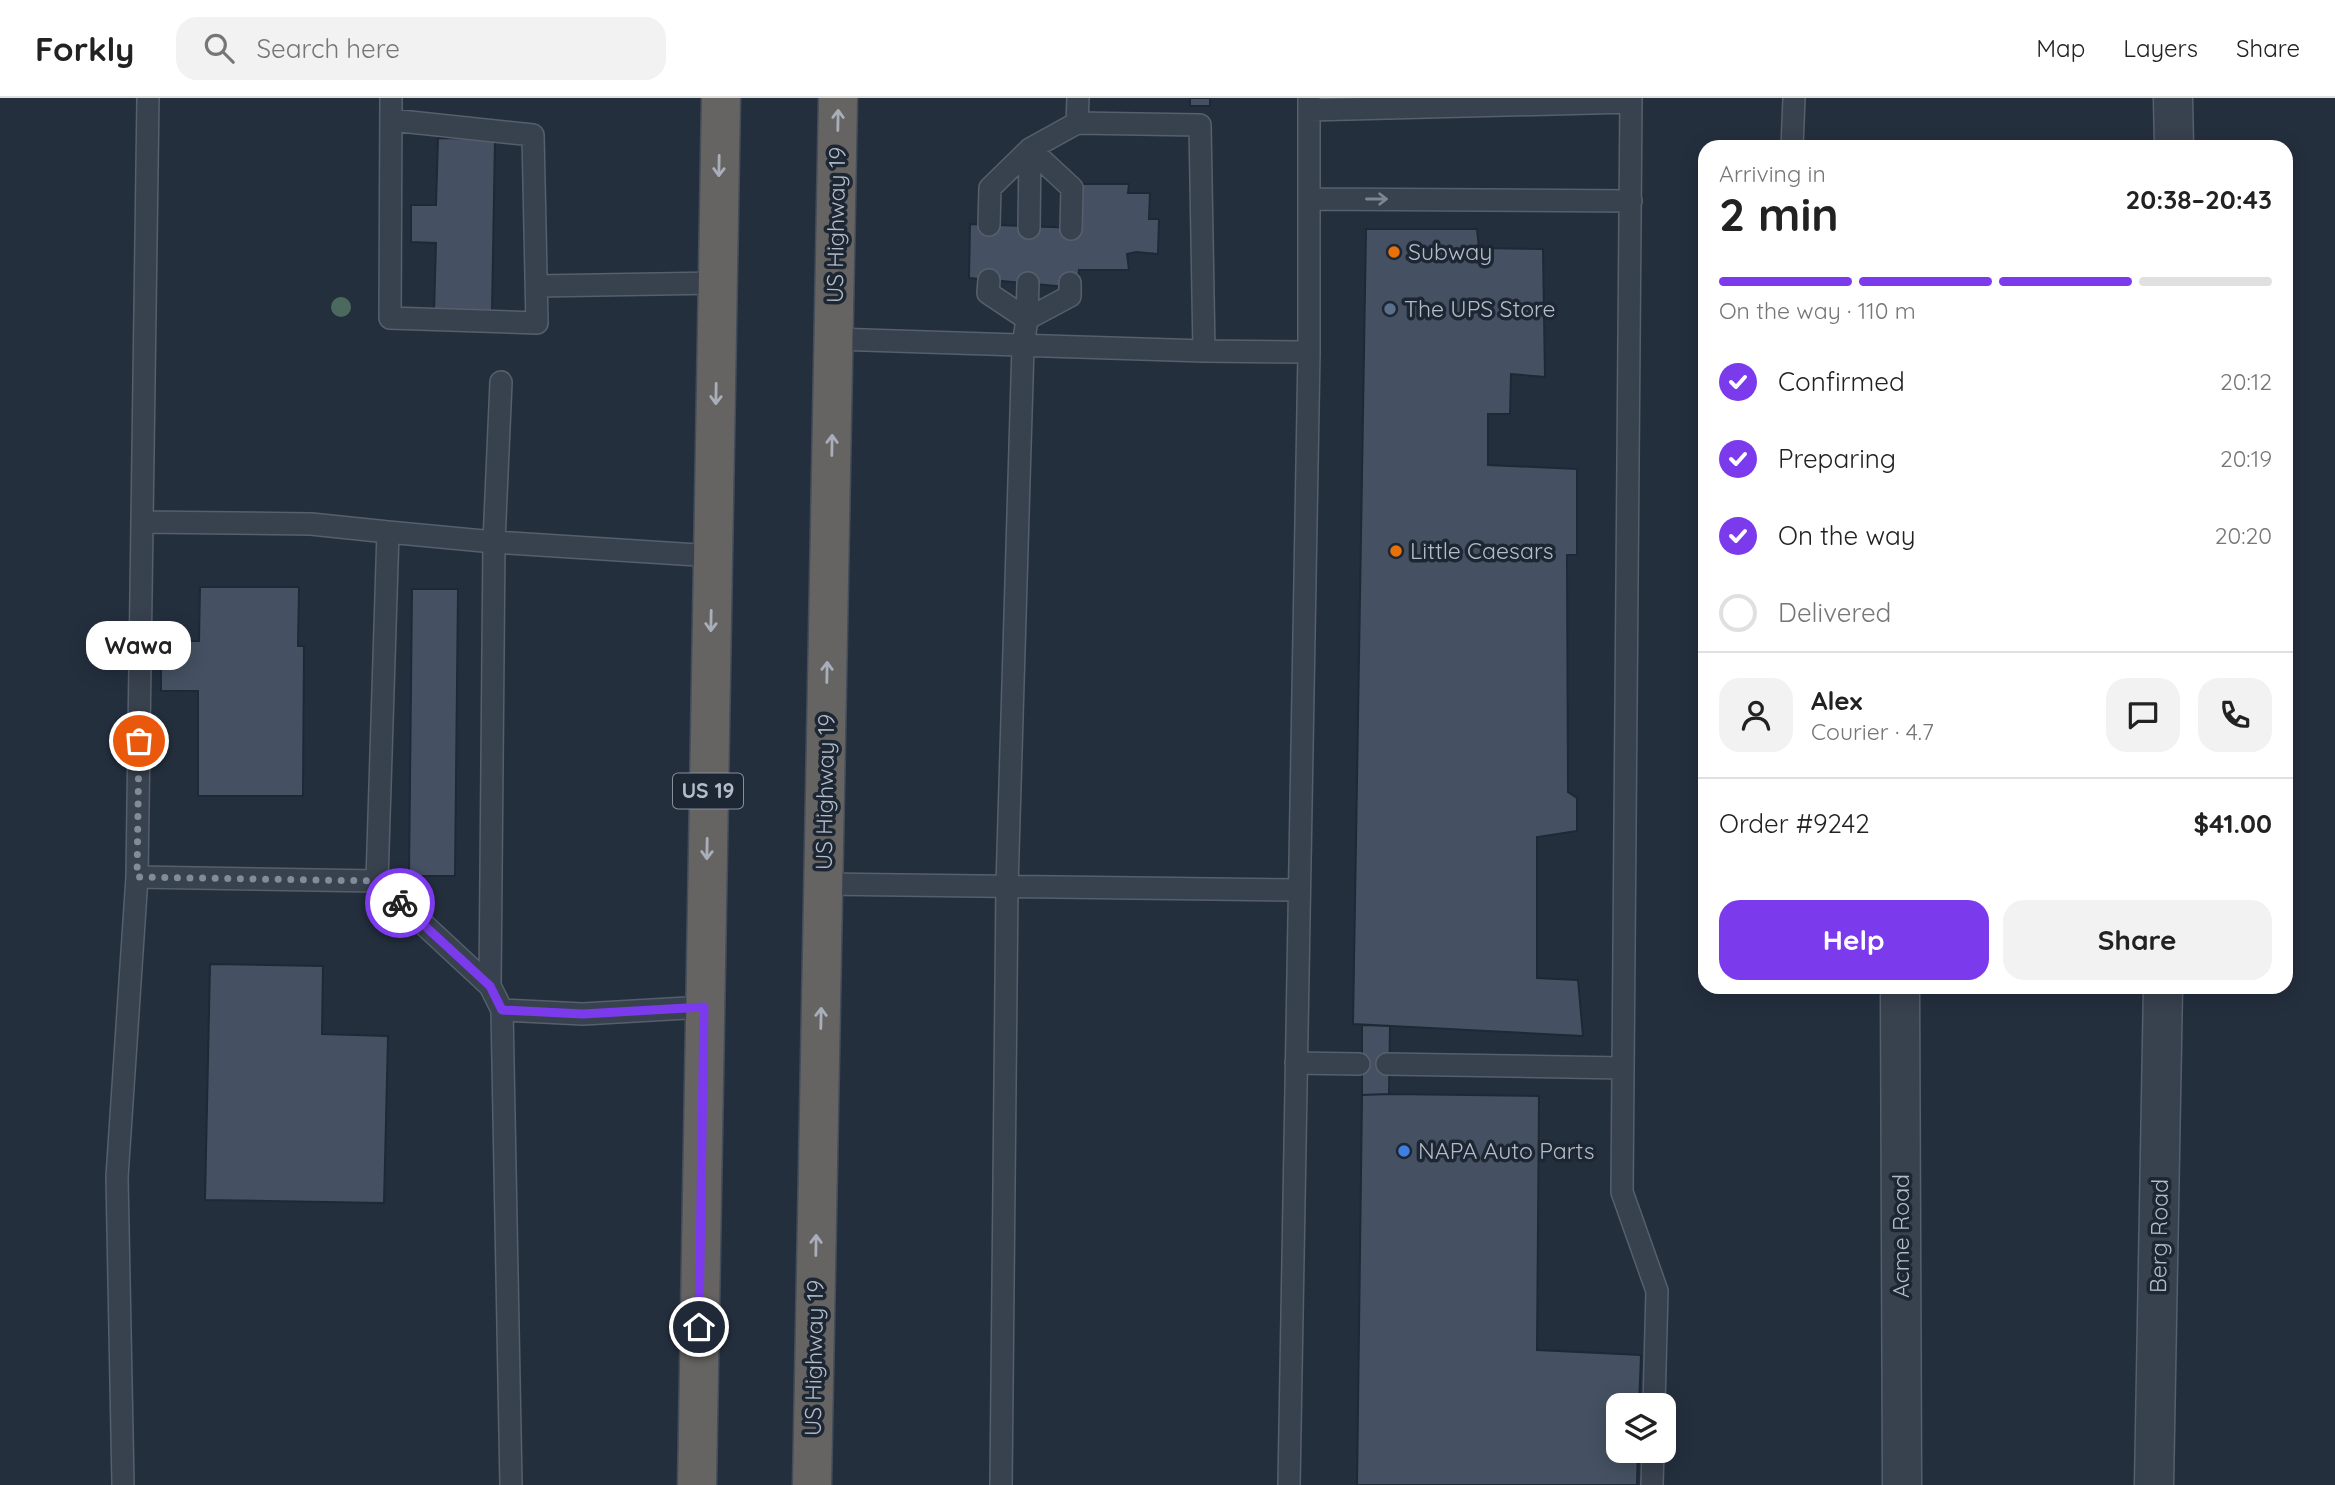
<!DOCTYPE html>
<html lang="en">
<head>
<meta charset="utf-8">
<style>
  :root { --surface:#fff; --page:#f2f2f2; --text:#222; --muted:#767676; --line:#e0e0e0; --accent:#7c3aed }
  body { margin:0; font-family:Quicksand,sans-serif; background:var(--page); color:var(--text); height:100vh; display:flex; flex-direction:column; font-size:26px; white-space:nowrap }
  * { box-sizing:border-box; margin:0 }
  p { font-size:23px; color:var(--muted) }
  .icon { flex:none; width:38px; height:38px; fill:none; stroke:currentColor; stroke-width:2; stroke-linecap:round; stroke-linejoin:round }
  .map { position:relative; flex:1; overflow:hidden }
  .panel { position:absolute; left:1698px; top:42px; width:595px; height:854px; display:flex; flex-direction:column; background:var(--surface); border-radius:21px; box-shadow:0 4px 18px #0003 }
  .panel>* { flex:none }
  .buttons { position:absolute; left:1606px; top:1295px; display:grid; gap:14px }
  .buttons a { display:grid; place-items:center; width:70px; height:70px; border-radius:14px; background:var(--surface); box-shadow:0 4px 18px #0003; font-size:35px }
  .pin { position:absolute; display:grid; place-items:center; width:60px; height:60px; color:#fff; margin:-30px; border:4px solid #fff; border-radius:50%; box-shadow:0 2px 7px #0007 }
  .courier { position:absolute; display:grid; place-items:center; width:70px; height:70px; margin:-35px; border:5px solid #7c3aed; border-radius:50%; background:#fff; color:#222; box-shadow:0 2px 9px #0007 }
  .bubble { position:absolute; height:49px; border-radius:21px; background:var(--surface); box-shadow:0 4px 18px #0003; font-size:23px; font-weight:800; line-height:49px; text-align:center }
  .head em { font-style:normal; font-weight:800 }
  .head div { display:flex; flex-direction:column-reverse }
  .head { display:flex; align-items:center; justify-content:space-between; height:119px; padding:0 21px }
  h1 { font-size:46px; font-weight:800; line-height:52px }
  .bar { display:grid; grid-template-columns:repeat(4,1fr); gap:10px 7px; align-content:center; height:84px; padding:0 21px }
  .bar i { height:9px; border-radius:5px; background:var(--line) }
  .bar .selected { background:var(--accent) }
  .bar p { grid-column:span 4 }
  .line { display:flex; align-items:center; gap:18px; padding:0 21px; border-top:2px solid var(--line) }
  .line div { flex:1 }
  .round { display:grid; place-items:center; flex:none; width:74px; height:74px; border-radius:21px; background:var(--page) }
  ol { padding:0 21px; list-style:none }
  li { display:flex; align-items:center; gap:21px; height:77px }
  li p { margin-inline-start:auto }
  li .icon { padding:7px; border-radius:50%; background:var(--accent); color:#fff; stroke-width:4 }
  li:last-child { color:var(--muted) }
  li i { width:38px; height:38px; border:4px solid var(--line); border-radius:50% }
  .button { display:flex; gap:14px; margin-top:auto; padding:14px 21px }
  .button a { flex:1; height:80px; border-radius:21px; background:var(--accent); color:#fff; font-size:28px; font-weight:800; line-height:80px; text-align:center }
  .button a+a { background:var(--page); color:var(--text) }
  header { display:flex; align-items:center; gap:42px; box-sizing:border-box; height:98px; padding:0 35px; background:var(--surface); border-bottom:2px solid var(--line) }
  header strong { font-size:33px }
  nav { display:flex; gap:38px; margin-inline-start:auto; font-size:24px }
  .search { width:490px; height:63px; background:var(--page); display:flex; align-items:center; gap:18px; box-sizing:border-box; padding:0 24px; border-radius:21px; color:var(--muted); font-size:26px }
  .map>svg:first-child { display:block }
  .building { fill:#455162; stroke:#1f2835; stroke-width:2 }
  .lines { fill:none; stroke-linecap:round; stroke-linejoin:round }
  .service-casing { stroke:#565f6c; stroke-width:24 }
  .minor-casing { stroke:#565f6c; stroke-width:41 }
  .trunk-casing { stroke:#434c59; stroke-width:41 }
  .service { stroke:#38414e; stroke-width:21 }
  .minor { stroke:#38414e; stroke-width:38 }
  .trunk { stroke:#656462; stroke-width:38 }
  .tree { fill:#4b6a5d }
  .oneway { stroke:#a8afba }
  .oneway2 { stroke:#7c8592 }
  .done { stroke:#828b98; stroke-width:7; stroke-dasharray:0 12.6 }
  .route { stroke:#7c3aed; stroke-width:9 }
  .food-dot { fill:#e8710a; stroke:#1d2633; stroke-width:2.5 }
  .service-dot { fill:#5c6f8a; stroke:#1d2633; stroke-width:2.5 }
  .shop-dot { fill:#3f7fe0; stroke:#1d2633; stroke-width:2.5 }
  .labels { text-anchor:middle; stroke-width:7; stroke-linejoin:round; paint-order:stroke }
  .shield { fill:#1d2633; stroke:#878f9c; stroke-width:2 }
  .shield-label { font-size:21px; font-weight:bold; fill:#b4bcc9 }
  .street-label { font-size:23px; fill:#b4bcc9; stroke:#1d2633 }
  .poi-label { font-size:23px; fill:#b4bcc9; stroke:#1d2633; text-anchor:start }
</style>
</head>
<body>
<header>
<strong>Forkly</strong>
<div class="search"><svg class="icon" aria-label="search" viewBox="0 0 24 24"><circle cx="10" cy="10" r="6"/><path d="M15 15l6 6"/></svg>Search here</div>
<nav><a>Map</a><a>Layers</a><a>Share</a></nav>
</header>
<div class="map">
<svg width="2335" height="1387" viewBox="0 0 2335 1387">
  <rect width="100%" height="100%" fill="#242f3e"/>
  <path class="building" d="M1190,0H1210V8H1190Z
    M438,40L495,41L492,215L434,214L436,145L411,144V107H436Z
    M1078,86H1129L1128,95H1150L1149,121H1159L1158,156L1136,154L1127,156L1129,172H1079L1077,190L969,180L970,126L1077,130Z
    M1366,131H1477L1479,150L1543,151L1545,279L1511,276L1510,316H1488V367L1577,371V457H1567L1568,694L1577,700V733L1537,739V880L1578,882L1583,938L1353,926Z
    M200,489H299L298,548H304L303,698H198V593H161V543H199Z
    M412,491H458L455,778H409Z
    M210,866L323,868L322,936L388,938L384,1105L205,1102Z
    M1362,927L1390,928L1389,996L1362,997Z
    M1389,996L1539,998L1537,1252L1641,1257L1639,1307H1619V1353H1638L1637,1387H1357L1362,997Z"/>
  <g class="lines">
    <defs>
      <path id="service" d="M391,0L390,220L537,225L533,37L391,22
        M1631,0L1622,1094L1657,1193L1654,1307
        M1309,12L1631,4
        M1077,25L1200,27L1204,253
        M1792,49L1794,0
        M1309,101L1631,103
        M989,127L990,90L1030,51L1072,90L1071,131
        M1029,130L1030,51L1077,25L1078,0
        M989,182L988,195L1027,221L1070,198V185
        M537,188L718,185
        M834,241L1204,253L1309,254
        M142,424L311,426L388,434
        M137,779L377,783
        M823,786L1299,792
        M490,888L494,444L501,284
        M502,912L583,916L704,909
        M1296,965L1359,966
        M1387,966L1623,970
        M123,1387L117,1079L137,779L148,0
        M511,1387L502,912L490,888L377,783L388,434L494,444L713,458
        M1001,1387L1007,788L1023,248L1027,221L1028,185
        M1289,1387L1309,254V0
        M1652,1387L1653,1353"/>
      <path id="minor" d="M2173,0L2174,49
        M1900,889L1902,1387
        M2154,1387L2163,889"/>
      <path id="trunk" d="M697,1387L721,0
        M812,1387L838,0"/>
    </defs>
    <use href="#service" class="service-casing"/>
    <use href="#minor" class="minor-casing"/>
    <use href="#trunk" class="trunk-casing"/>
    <use href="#service" class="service"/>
    <use href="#minor" class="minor"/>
    <use href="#trunk" class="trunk"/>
  </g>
  <circle class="tree" cx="341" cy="209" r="10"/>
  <defs><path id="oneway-shaft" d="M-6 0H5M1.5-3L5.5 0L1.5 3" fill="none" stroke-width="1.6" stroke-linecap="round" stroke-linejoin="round" transform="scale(1.75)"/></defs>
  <g class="oneway">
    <use href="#oneway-shaft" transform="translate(838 22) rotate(-89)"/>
    <use href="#oneway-shaft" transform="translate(719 68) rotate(91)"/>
    <use href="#oneway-shaft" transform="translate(716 296) rotate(91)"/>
    <use href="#oneway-shaft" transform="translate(832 347) rotate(-89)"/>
    <use href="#oneway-shaft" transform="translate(711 523) rotate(91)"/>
    <use href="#oneway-shaft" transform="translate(827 574) rotate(-89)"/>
    <use href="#oneway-shaft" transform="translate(707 751) rotate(91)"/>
    <use href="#oneway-shaft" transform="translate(821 920) rotate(-89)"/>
    <use href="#oneway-shaft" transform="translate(816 1147) rotate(-89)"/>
  </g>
  <use class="oneway2" href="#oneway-shaft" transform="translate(1377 101)"/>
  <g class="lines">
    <path class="done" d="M139,643L137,779L377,783L400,805"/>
    <path class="route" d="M400,805L490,888L502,912L583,916L704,909L699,1229"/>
  </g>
  <g class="food-dot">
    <circle cx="1394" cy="154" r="7"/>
    <circle cx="1396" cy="453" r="7"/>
  </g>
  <circle class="service-dot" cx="1390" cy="211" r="7"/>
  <circle class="shop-dot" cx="1404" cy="1053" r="7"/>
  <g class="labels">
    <rect class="shield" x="673" y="675.5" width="70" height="35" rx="5"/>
    <g class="shield-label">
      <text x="708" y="700">US 19</text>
    </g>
    <g class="street-label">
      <text transform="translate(836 127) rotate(-89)" y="8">US Highway 19</text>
      <text transform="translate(825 694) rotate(-89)" y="8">US Highway 19</text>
      <text transform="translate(1901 1138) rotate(-90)" y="8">Acme Road</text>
      <text transform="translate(2159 1138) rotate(-89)" y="8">Berg Road</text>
      <text transform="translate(814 1260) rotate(-89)" y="8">US Highway 19</text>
    </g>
    <g class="poi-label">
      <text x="1408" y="162">Subway</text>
      <text x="1404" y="219">The UPS Store</text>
      <text x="1410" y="461">Little Caesars</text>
      <text x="1418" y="1061">NAPA Auto Parts</text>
    </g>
  </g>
</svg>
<div class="buttons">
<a><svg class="icon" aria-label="layers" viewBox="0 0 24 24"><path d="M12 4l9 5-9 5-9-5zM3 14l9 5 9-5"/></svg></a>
</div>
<div class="pin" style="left:139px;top:643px;background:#ea580c"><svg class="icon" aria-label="bag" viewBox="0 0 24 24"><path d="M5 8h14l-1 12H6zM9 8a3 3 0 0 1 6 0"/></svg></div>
<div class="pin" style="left:699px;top:1229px;background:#1f2937"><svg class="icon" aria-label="home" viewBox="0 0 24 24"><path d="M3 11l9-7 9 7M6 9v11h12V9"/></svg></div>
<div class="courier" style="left:400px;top:805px"><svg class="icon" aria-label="bike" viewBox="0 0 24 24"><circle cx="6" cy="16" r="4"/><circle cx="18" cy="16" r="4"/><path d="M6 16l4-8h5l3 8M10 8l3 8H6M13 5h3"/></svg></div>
<div class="bubble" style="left:86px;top:523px;width:105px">Wawa</div>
<section class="panel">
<div class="head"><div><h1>2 min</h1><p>Arriving in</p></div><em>20:38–20:43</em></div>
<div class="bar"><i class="selected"></i><i class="selected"></i><i class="selected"></i><i></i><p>On the way · 110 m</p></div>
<ol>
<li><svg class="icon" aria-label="check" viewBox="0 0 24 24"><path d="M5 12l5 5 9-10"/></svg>Confirmed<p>20:12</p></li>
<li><svg class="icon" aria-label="check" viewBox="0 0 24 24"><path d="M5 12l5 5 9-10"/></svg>Preparing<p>20:19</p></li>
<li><svg class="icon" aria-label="check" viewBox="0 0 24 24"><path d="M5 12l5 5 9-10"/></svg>On the way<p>20:20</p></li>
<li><i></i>Delivered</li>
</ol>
<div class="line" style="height:126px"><a class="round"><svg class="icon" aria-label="person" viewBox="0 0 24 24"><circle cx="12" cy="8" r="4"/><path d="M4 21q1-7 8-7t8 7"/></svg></a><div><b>Alex</b><p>Courier · 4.7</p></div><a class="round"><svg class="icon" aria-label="chat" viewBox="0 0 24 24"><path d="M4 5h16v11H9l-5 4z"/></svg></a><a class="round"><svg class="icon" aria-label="phone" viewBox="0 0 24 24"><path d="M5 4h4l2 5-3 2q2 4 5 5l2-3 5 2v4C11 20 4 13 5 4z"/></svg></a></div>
<div class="line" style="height:91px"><div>Order #9242</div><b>$41.00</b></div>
<div class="button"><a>Help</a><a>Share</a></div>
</section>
</div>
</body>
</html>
